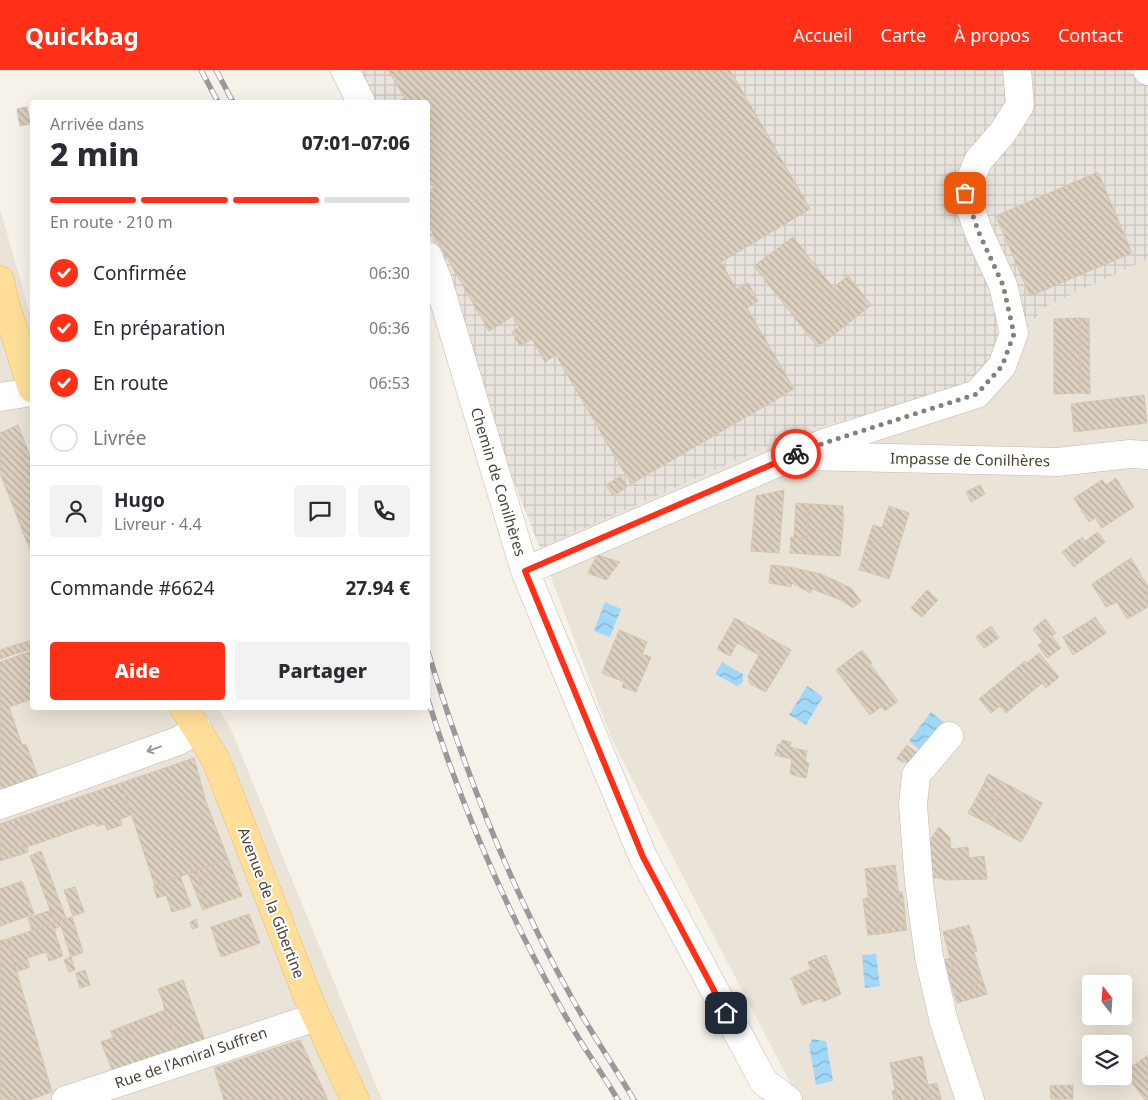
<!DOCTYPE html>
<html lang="fr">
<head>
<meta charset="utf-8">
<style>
  :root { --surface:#fff; --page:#f2f2f3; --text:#2b2b33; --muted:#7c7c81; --line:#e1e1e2; --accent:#ff3017 }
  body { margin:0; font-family:"Noto Sans",sans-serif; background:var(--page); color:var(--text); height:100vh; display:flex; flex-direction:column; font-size:19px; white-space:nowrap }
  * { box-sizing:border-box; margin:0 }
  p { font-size:16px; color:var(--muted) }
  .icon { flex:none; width:28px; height:28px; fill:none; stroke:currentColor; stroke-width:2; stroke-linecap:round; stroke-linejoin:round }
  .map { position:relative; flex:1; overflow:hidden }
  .drawer { position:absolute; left:30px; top:30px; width:400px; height:610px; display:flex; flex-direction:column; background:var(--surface); border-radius:5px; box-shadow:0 5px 20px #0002 }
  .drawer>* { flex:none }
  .needle { width:32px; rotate:343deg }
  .tools { position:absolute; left:1082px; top:905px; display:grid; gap:10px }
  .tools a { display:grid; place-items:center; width:50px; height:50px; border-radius:5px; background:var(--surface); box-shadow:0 5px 20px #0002; font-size:25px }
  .pin { position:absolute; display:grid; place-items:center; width:42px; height:42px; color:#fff; margin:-21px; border-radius:10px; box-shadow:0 2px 8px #0006 }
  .courier { position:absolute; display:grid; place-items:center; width:50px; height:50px; margin:-25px; border:4px solid #ff3017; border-radius:50%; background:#fff; color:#222; box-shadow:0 1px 6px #0007 }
  .headline em { font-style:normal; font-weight:800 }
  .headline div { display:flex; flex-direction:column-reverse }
  .headline { display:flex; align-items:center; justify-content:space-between; height:85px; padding:0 20px }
  h1 { font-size:32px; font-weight:800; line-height:38px }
  .bar { display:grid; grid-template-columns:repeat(4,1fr); gap:8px 5px; align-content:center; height:60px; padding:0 20px }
  .bar i { height:6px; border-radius:4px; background:var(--line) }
  .bar .current { background:var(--accent) }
  .bar p { grid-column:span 4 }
  .line { display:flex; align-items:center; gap:12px; padding:0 20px; border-top:1px solid var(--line) }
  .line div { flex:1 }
  .round { display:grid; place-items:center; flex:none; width:52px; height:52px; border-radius:5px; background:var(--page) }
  ol { padding:0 20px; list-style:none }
  li { display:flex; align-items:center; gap:15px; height:55px }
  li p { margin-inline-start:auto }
  li .icon { padding:5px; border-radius:50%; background:var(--accent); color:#fff; stroke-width:4 }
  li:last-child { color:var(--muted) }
  li i { width:28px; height:28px; border:2px solid var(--line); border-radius:50% }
  .cta { display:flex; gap:10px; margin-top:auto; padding:10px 20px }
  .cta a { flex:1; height:58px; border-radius:5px; background:var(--accent); color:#fff; font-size:20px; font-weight:800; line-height:58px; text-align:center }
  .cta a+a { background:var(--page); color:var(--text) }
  header { display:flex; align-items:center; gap:30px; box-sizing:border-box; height:70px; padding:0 25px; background:var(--accent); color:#fff }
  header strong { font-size:24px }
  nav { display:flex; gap:28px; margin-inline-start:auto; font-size:18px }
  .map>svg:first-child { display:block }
  .residential { fill:#eae3d7; fill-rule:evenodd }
  .industrial { fill:url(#industrial-grid) }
  .water { fill:url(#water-waves) }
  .building { fill:url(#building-back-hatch); stroke:#d4c5b0 }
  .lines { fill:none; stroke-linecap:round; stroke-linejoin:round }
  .minor-casing { stroke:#c3b9ab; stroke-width:29 }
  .major-casing { stroke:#efbd5e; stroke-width:29 }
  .minor { stroke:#fff; stroke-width:28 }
  .major { stroke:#ffde99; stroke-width:28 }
  .rail-casing { stroke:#999; stroke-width:5.5 }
  .rail { stroke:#fff; stroke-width:4; stroke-dasharray:11; stroke-linecap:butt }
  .oneway { stroke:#9c9790 }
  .done { stroke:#878075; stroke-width:5; stroke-dasharray:0 9 }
  .route { stroke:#ff3017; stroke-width:6 }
  .labels { text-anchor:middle; stroke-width:4; stroke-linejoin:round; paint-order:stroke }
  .street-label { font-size:15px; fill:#4b4236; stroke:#fff }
</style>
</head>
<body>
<header>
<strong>Quickbag</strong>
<nav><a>Accueil</a><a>Carte</a><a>À propos</a><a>Contact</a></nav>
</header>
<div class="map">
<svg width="1148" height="1030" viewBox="0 0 1148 1030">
  <defs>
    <pattern id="industrial-grid" width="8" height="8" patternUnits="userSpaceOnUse" patternTransform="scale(1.25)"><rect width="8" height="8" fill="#e9e3de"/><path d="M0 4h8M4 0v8" fill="none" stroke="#c9c4bf"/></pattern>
    <pattern id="water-waves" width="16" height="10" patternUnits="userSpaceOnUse" patternTransform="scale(1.25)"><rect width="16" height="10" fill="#a1d8f7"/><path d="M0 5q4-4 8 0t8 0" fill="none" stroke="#85b1c9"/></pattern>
    <pattern id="building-back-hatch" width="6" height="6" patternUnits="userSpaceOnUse" patternTransform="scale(1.25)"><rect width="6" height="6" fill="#dcd0c0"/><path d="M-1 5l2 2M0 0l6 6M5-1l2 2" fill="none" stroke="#b4aa9d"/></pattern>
  </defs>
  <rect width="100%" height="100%" fill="#f6f2e9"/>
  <path class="residential" d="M0,139L32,250V638H218L230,657L382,1030H0Z
    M1148,189V1030H799L612,670L540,478L799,362L967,319L1047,236ZM1091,914H1124V946H1091ZM1091,974H1124V1006H1091Z"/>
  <path class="industrial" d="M354,0H1126L1148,14V189L1047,236L967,319L799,362L540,478L495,364L428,161V32H372Z"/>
  <path class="water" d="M605,532L621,539L610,567L594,561Z
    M722,592L743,604V612L737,616L715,604Z
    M807,616L823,627L806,655L789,645Z
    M931,642L946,654L923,683L909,671Z
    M876,884L880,916L865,918L862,885Z
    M812,969L826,971L833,1011L816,1015L809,974L811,973Z"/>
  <path class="building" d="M388,0H730L810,139L721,192L736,219L748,213L758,231L747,238L794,319L631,414L556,285L545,292L532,269L520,276L512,262L519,257L513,246L489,261L428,155V121L434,118L428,107V32H398L405,28Z
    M27,37L30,54L20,56L17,39Z
    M1098,102L1132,183L1030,226L996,146Z
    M793,167L856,247L818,277L754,196Z
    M848,206L871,235L856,247L833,218Z
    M1080,248L1089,249L1090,324L1080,323Z
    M1080,248V323L1054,324V249Z
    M1144,325L1147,353L1074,362L1071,334Z
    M18,355L32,391V485L0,403V363Z
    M621,406L627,417L613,426L606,415Z
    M1116,408L1134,437L1102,458L1095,448L1089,452L1074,428L1102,410L1106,415Z
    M980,415L985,424L971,432L966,422Z
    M784,420L779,483L751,481L756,426Z
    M796,433L809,434L807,469L794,468Z
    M809,434L843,436V457L840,486L790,483L791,467L807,469Z
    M889,436L909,443L889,509L864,501L874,472L868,470L873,455L882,458Z
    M1098,462L1105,472L1093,482L1085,471Z
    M1082,467L1093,482L1074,497L1062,482Z
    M868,470L874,472L864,501L859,500Z
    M597,485L620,492L606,510L588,503Z
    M1131,488L1148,517V537L1127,549L1117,532L1106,537L1092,514Z
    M771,495L789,497L781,515L769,513Z
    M789,497L821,504L851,518L861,531L853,538L841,530L812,519L810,523L792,513L791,517L781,515Z
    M927,520L938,530L922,547L911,538Z
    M1095,547L1106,563L1093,572L1083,555Z
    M735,548L791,580L766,622L750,614L748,606L759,585L737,573L730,586L717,579Z
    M1045,549L1056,563L1052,566L1061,578L1047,588L1038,575L1043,572L1033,559Z
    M1083,555L1093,572L1073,585L1063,567Z
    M991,556L999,568L984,578L976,567Z
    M619,560L647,572L642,584L651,587L636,622L622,617L624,612L602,603Z
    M32,570V579L18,583L15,575Z
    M15,575L18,583L0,589V580Z
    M862,580L872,593L870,594L898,631L885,641L881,637L870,645L836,600Z
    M32,581V629L9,637L22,675L26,674L39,710L3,722L0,715V592Z
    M1039,583L1059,607L1046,618L1042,613L1006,643L1000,636L991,643L979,629L1025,591L1027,593Z
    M782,670L791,672L790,677L807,681L805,691L809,693L806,708L790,704L792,689L775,685L778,674L781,675Z
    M907,675L921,686L915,693L902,692L897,688Z
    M194,688L206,732L228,789L155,816L121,713Z
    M988,704L1042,733L1026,764L991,745L998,731L992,728L995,722L983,716Z
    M121,713L131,745L120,749L122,755L107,760L105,754L96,756L95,753L24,778L14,749Z
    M983,716L995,722L992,728L998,731L987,753L968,743Z
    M991,745L1026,764L1021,772L987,753Z
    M14,749L23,776L0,783V754Z
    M939,757L950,768L951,779L968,777L969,788L984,786L987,809L943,810V808H928L924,778Z
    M23,776L24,778L27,777L28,782L0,791V783Z
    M41,781L66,848L55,853L30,786Z
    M228,789L242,826L210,837L196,800Z
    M895,795L900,833H904L906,856L877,859L875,841H870L865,799Z
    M196,800L210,837L203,840L188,803Z
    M180,806L191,836L172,842L166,825L157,828L153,816Z
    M22,811L34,844L0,856V819Z
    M75,817L84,842L73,846L64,820Z
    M902,822L904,833H900L898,823Z
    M868,828L870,841H875L878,864L868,865L863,829Z
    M51,840L55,853L32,860L28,848Z
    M249,844L260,873L221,887L211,857Z
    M72,847L83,882L71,887L61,856L54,859L63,886L49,891L46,882L27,888L30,897L17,902L7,869Z
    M196,849L198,857L192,859L190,852Z
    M969,855L977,881L974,882L983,912L972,915L974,921L955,927L947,900L953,898L943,862Z
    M906,856L907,860L878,864L877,859Z
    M7,869L52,1022L29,1030L0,1029V871Z
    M826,885L841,924L823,932L822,928L802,935L791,908L811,899L808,892Z
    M71,887L75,900L69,902L64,890Z
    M950,888L953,898L947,900L944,890Z
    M85,900L90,915L80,918L76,903Z
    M183,910L205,971L180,979L163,935L164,934L158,919Z
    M983,912L985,917L974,921L972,915Z
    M985,917L987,924L957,933L955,927Z
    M165,940L180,979L144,991L129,954Z
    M129,954L144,991L113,1002L101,972L127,962L124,956Z
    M124,956L127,962L113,968L111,961Z
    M300,970L328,1030H224L214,998Z
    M1148,985V1030H1145L1124,1002Z
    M922,986L931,1030H897L890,993Z
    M937,1013L941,1030H931L928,1015Z
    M1073,1015V1029H1051L1050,1016Z
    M896,1020L898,1030H894L892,1021Z"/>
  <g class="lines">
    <defs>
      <path id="minor" d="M345,0L361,32
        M1147,0L1148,1
        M428,186L438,211L525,501L643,787L764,1012L788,1030
        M0,327L32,322
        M804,386L1057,392L1130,384L1148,385
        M525,501L824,373L977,324L1002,296L1014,263L1003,215L979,163L965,123L978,91L1003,62L1020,35L1017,0
        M949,666L916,705L913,735L919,812L929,887L944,952L970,1030
        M0,735L178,671L198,659
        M66,1030L316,947"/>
      <path id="major" d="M0,210L4,230L32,318
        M184,638L216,690L309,930L355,1030"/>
    </defs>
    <use href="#minor" class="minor-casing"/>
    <use href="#major" class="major-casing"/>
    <use href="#minor" class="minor"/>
    <use href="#major" class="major"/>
    <defs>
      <path id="rail" d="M201,0L218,32
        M216,0L233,32
        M428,582C465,702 511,820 573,930C592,964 614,996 634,1030
        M428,630C461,736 506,839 560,936C577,969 599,998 618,1030"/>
    </defs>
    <use href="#rail" class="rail-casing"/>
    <use href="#rail" class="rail"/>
  </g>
  <defs><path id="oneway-shaft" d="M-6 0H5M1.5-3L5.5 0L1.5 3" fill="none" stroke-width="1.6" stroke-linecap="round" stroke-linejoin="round" transform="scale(1.25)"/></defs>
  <use class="oneway" href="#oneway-shaft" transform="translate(154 679) rotate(160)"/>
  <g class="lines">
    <path class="done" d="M796,384L824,373L977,324L1002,296L1014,264L1003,215L979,163L965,123"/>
    <path class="route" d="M726,943L643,787L525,501L796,384"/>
  </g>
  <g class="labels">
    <g class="street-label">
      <text transform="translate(970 390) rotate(1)" y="5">Impasse de Conilhères</text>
      <text transform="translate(498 412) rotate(73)" y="5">Chemin de Conilhères</text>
      <text transform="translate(271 833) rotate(69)" y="5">Avenue de la Gibertine</text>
      <text transform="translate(191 988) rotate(-19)" y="5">Rue de l'Amiral Suffren</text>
    </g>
  </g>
</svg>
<div class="tools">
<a><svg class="needle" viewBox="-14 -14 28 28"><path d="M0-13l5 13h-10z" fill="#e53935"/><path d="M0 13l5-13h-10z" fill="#7c7c81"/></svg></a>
<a><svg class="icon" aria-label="layers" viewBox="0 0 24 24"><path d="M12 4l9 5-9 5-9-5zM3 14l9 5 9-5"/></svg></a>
</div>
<div class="pin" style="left:965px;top:123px;background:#ea580c"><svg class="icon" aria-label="bag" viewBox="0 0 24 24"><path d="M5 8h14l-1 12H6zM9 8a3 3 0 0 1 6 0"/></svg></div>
<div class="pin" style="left:726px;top:943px;background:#1f2937"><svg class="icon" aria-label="home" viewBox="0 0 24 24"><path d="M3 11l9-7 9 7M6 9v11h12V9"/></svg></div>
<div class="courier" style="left:796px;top:384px"><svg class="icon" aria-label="bike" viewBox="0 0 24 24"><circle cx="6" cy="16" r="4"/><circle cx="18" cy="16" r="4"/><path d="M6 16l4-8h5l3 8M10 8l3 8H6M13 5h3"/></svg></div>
<section class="drawer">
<div class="headline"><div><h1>2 min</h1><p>Arrivée dans</p></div><em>07:01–07:06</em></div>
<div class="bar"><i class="current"></i><i class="current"></i><i class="current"></i><i></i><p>En route · 210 m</p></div>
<ol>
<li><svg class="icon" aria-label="check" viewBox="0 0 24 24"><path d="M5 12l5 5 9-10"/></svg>Confirmée<p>06:30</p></li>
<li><svg class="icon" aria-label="check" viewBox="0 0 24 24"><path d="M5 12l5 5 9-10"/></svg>En préparation<p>06:36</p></li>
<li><svg class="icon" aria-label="check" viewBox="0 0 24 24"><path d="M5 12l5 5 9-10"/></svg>En route<p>06:53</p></li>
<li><i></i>Livrée</li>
</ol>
<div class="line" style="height:90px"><a class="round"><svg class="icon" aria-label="person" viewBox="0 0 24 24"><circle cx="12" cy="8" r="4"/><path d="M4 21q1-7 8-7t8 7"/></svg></a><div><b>Hugo</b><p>Livreur · 4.4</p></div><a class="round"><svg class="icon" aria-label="chat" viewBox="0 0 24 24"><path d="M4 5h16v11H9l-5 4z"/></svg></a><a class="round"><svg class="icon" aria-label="phone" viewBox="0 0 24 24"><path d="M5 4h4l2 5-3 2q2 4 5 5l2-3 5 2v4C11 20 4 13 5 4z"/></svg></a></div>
<div class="line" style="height:65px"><div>Commande #6624</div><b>27.94 €</b></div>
<div class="cta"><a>Aide</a><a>Partager</a></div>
</section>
</div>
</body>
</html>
